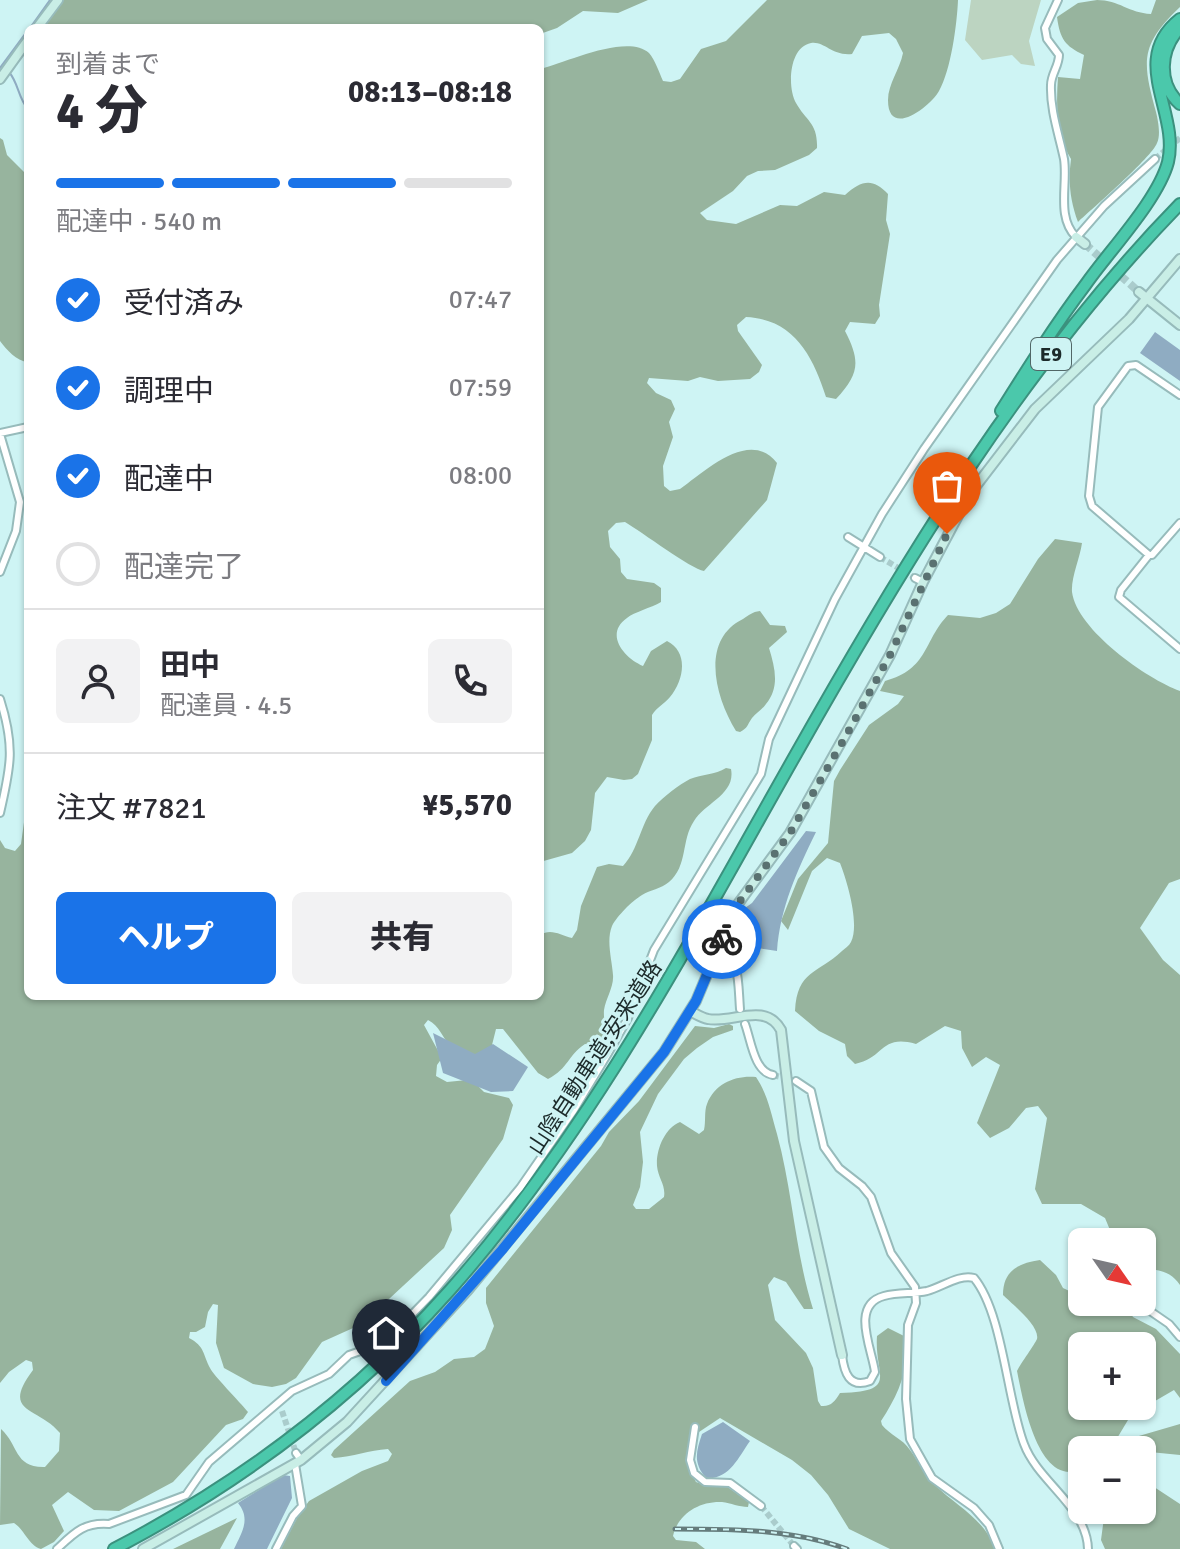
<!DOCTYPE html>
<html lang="ja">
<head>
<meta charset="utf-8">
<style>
  :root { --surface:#fff; --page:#f2f2f3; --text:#2b2b33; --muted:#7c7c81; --line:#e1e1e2; --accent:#1a73e8 }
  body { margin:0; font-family:Signika,"Noto Sans JP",sans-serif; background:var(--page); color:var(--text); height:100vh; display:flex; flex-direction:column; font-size:30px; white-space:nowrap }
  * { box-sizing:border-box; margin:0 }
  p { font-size:26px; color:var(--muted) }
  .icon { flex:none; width:44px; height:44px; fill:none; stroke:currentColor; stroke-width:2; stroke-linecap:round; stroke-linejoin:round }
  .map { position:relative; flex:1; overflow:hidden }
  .side { position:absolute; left:24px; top:24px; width:520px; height:976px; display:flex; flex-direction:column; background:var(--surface); border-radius:12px; box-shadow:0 2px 6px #0004 }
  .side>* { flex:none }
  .needle { width:52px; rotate:124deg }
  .controls { position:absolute; left:1068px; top:1228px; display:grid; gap:16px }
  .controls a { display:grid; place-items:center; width:88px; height:88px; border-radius:12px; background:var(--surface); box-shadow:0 2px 6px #0004; font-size:40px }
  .pin { position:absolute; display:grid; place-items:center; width:68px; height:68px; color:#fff; margin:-82px -34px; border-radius:50% 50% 50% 0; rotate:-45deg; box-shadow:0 0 8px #0007 }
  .pin .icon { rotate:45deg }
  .courier { position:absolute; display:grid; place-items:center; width:80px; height:80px; margin:-40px; border:6px solid #1a73e8; border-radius:50%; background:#fff; color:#222; box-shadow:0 2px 10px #0007 }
  .headline em { font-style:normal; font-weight:800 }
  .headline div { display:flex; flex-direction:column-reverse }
  .headline { display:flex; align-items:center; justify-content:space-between; height:136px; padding:0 32px }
  h1 { font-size:52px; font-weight:800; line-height:60px }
  .bar { display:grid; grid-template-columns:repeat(4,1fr); gap:12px 8px; align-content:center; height:96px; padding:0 32px }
  .bar i { height:10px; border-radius:6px; background:var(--line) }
  .bar .active { background:var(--accent) }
  .bar p { grid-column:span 4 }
  .line { display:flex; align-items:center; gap:20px; padding:0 32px; border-top:2px solid var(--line) }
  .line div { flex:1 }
  .round { display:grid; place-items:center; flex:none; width:84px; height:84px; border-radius:12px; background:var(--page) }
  ol { padding:0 32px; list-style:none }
  li { display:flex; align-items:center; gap:24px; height:88px }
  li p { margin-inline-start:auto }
  li .icon { padding:8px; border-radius:50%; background:var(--accent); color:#fff; stroke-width:4 }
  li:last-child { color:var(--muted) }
  li i { width:44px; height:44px; border:4px solid var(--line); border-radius:50% }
  .cta { display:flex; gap:16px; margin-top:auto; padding:16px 32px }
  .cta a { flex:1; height:92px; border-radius:12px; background:var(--accent); color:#fff; font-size:32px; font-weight:800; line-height:92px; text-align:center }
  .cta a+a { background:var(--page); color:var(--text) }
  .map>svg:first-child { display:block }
  .green { fill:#bcd4c1 }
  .forest { fill:#97b49e; fill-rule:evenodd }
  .water { fill:#8facc2 }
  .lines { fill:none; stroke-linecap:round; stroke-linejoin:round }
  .stream { stroke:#8facc2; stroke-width:2 }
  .street-tunnel { stroke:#acc; stroke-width:6; stroke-dasharray:6 3; stroke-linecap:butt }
  .secondary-tunnel { stroke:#acc; stroke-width:8; stroke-dasharray:8 4; stroke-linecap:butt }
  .street-casing { stroke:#97bbbb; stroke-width:10 }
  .secondary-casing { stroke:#97bbbb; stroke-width:12 }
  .highway-casing { stroke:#3b917e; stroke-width:14 }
  .street { stroke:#fff; stroke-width:6 }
  .secondary { stroke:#c9eee6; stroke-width:8 }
  .highway { stroke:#4bc8ab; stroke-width:10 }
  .rail-casing { stroke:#657c7c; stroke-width:5 }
  .rail { stroke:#cef4f4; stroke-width:2; stroke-dasharray:6; stroke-linecap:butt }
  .done { stroke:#5a7171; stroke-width:8; stroke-dasharray:0 14.4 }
  .route { stroke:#1a73e8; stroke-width:10 }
  .labels { text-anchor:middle; stroke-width:6; stroke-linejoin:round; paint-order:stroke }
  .shield { fill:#cef4f4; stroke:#516767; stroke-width:2 }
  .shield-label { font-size:20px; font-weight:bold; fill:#1c2a2a }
  .street-label { font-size:22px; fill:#1c2a2a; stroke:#cef4f4 }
</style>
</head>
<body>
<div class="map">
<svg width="1180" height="1549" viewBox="0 0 1180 1549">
  <rect width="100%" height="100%" fill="#cef4f4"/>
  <path class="green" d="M971,0H1041L1029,41L1035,66L1021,64L1012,55L982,60L965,40Z"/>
  <path class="forest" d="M64,0H648L618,13L583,11L557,28L540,34V28H42L53,10Z
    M767,0H958C957,24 951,70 939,91C930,107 888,139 888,100C888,84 900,69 903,53L896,39L889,33L862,36L852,54C831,56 825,41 811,43C789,47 787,87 796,103C806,121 818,123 817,148L809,155L775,170L758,171L747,176L733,191L700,213L707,220L736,224L780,205L797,206L824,192L845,195C861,181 872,177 888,194L886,220L890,234L879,305L880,316L875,324L850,322L845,331C861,362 859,374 836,399L826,397C813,356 794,319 746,317L737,325L738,331L762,365L759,372L750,379L718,381L700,377L688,381L649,378L647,383L656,393L671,400L675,409L669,422L673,437L663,466L664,486L670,491L680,489C705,471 750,428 777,463L767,500L704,571C691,569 642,532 625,522L616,523L608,531L610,547L620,559L621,572L627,579L654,583L661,588V602C651,608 634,612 627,618C604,634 624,658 643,666L651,651L667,641C689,652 684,680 670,697C664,704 657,707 652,715V740L638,774L632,779L624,780L607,777L595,793L591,830L585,841L572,853L540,862V69C565,63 627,33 649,53C655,60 659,72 663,81L671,82L680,79L701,49L726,41Z
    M1097,0C1119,0 1129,13 1151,14L1156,0H1180V7C1140,45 1142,61 1156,112C1158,120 1161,135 1157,143C1152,157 1092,209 1078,222C1070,201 1068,181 1071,159C1056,135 1056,105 1058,77L1080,79L1084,55C1065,46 1060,39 1057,17L1078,3Z
    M0,138L3,140L7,155L28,176V362C16,361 7,350 0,341Z
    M1055,539L1082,543C1080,558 1071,577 1072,592C1077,630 1147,679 1180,691V879L1169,883L1140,928L1163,960L1180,975V1285C1171,1271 1157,1269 1142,1269V1242H1115L1105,1218L1081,1204H1042L1035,1189L1047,1118L1038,1106L1026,1108L1009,1128L990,1138L977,1123L1000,1065L986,1057L972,1067L962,1048L961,1031L945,1026L916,1044C880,1034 885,1058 855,1064L847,1056L845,1044L819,1031L795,1011C797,970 818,974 842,951C845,948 849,946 851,942C860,924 847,881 840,863L827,858L812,871L788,930L781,921L798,879L828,843L834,781L840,770L869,725L898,704L904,696L880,691L885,681C929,669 923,641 948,615L980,618L996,613L1010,604L1038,559Z
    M760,611L770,625L785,626L787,632L769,648C775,668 780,687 766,704C762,710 756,713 752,718C747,725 748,728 740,732L736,731C715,697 700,640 743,619C749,615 752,612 760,611Z
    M726,768L731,769C736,794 705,803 694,821C681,840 688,866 669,882C661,889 650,890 642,895C632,901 617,916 612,926C606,941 612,960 613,975C614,987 606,998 604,1010C603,1023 609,1033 603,1046L585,1044C567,1056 569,1068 548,1079L538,1073L503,1029H496L491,1049L475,1056C468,1053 456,1050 450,1045C441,1036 440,1026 428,1020L424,1025L442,1058L437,1065L436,1076L447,1082L467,1080L476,1084L484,1092L509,1098L513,1105L503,1139L450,1215L452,1230L444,1248L362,1324L322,1342L296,1378L286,1384L272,1387L253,1384L224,1368L216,1343L218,1305L213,1304L208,1312L205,1327L196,1332H190L189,1338C205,1346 203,1355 210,1368C213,1375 240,1402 248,1412L243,1419L226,1425L173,1482L119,1511L94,1510L68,1492L52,1505L64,1531L54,1542L41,1549C28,1545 25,1530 14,1523L0,1525L1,1429C19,1445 14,1468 45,1467L59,1451L60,1433C38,1406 0,1414 33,1370L32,1362L26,1360L9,1372L0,1383V840L5,848L15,851L21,844L28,793V996H540V935C551,928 560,935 572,938L577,930L581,906L597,867L609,864L623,866C639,849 640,824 655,806C664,796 679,785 690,779C702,774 715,775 726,768Z
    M729,1024L733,1026V1030L713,1037L697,1048L684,1059L658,1094L640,1132L643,1162L640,1187L633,1205L636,1209H649L664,1197C666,1185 658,1178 657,1166C656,1149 665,1128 680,1122L699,1134L704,1130C706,1122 704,1111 707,1104C715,1083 736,1075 756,1077C768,1095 771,1113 777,1134C793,1193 795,1252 813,1309H804L786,1282L774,1277L768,1285L775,1320L806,1353L813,1368L818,1401L821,1406C831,1407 835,1401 840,1393C900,1391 874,1376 877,1336L888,1328L904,1336C911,1368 898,1395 881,1421L882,1425C890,1435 903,1439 910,1450C919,1462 924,1474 935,1485C956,1506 985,1519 995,1549H890L849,1529L828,1495L811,1475L792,1460L720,1418L690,1438L688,1467L696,1482L707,1486H726L749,1502L748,1507C739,1507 731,1503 722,1502C699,1501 678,1514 673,1536L676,1540L696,1542L705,1549H281L298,1516L309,1501L362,1471L388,1461L392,1454L388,1449C369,1450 353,1457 334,1458L331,1455L334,1450L410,1381L435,1372L454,1359L474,1357L485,1349L494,1326L486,1303V1288L601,1146L609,1132L639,1101L695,1026L714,1028Z
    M1040,1260L1056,1275L1063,1288L1082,1297V1302H1123L1133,1317L1156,1329L1180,1354V1398L1174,1390L1131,1415L1110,1450H1082V1469C1038,1489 1023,1400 1017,1371C1021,1363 1035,1344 1037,1339C1040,1326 1012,1304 1003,1295C1003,1271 1018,1263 1040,1260ZM1082,1346H1142V1406H1082Z
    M1180,1424V1455L1130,1450L1132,1438Z
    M1142,1483H1148L1180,1504V1549H1105L1101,1540L1105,1510H1142Z
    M237,1518L220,1549H173Z"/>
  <path class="water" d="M1155,332L1180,350V381L1140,353Z
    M806,831L816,832C797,871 780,908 777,951L736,945L728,933L738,913L752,903Z
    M433,1033L475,1054L493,1044L528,1067L513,1091L491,1092L443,1073Z
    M723,1422L750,1441C738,1458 729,1480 706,1478C693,1463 696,1452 702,1434Z
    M283,1475L290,1476L292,1498L267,1549H234C242,1532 251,1519 238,1503Z"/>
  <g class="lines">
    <path class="stream" d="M30,28L50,0
      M0,68L28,30
      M9,72C19,84 18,98 28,109"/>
    <path class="street-tunnel" d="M1155,159L1180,138
      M880,557L915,578
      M773,1075L796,1081
      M282,1411L296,1453
      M761,1506L794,1546"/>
    <path class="secondary-tunnel" d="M1085,244L1139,292"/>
    <defs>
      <path id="street" d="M1058,0L1045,28L1047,39L1059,55C1059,66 1051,74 1051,85C1050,110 1059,135 1064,159C1068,184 1056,217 1076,237
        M1180,395L1136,365L1128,366L1098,407L1089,496L1092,506L1149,555H1152L1180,523
        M0,433L28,427
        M0,434L20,502L16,531L0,572
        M848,537L880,557
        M1149,555L1121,590L1119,597L1180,649
        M915,578L923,582
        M0,699C15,746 11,766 0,813
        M721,941C740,960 738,983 740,1009
        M745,1024C751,1040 754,1072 773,1075
        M796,1081L811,1091L824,1147L839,1168L862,1186L871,1197L891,1253L915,1287L916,1303L908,1325L906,1399L910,1439L932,1478L974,1508L989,1525L999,1549
        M1137,1302L1169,1324L1180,1337
        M842,1355C844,1372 849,1389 870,1381L875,1372C872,1349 850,1305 884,1296C898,1292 913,1294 927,1291C942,1287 959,1274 974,1278C1003,1313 1007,1400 1024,1444C1038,1482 1087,1507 1088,1549
        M695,1427L690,1460L694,1473L705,1482L730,1483L761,1506
        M296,1453L301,1460
        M794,1546L797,1549
        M57,1549C74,1533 84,1522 109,1524L186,1495L209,1462L292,1391L329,1374L349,1355L372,1347L390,1337L429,1297L520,1188L574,1110L607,1055L628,1018L654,950L761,774L769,739L835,599L882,514L924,449L1057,260L1104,206L1155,159
        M276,1549L293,1516L302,1506L295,1464"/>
      <path id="secondary" d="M37,28L58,0
        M0,79L28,40
        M1076,237L1085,244
        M1139,292L1180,325
        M690,1011C696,1014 702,1018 708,1019C732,1024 765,1001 781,1030L794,1141L842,1355
        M143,1549L301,1460L347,1422L468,1290L664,1052L696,1001L735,908L790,833L890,655L923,582L969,495L1035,409L1129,319L1180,259"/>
      <path id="highway" d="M1180,28C1160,49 1157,83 1180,104
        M1001,411C1028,368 1055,325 1086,284C1109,251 1158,200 1168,162C1180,112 1128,60 1180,19
        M114,1549C241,1483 356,1396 451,1289C593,1128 691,939 796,754C906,559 1023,365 1180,204"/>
    </defs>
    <use href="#street" class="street-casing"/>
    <use href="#secondary" class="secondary-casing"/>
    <use href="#highway" class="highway-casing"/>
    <use href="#street" class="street"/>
    <use href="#secondary" class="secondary"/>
    <use href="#highway" class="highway"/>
    <defs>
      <path id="rail" d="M675,1529C734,1529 792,1529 847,1549"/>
    </defs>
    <use href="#rail" class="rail-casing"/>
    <use href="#rail" class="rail"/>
  </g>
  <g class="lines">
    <path class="done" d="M722,939L735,908L790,833L846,736L890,655L947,534"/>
    <path class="route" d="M386,1381L502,1250L664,1052L696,1001L722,939"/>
  </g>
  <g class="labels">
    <rect class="shield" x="1031" y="338" width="40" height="32" rx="6"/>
    <g class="shield-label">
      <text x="1051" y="361">E9</text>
    </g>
    <g class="street-label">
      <text transform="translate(594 1057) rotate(-57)" y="8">山陰自動車道;安来道路</text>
    </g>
  </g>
</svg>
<div class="controls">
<a><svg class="needle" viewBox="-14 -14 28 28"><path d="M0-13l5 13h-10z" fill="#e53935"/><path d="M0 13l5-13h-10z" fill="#7c7c81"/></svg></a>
<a>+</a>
<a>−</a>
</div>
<div class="pin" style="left:947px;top:534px;background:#ea580c"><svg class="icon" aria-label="bag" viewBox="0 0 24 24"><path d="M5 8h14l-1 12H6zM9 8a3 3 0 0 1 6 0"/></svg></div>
<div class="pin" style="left:386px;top:1381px;background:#1f2937"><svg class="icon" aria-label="home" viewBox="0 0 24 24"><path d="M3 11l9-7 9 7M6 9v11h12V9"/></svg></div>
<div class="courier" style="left:722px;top:939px"><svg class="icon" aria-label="bike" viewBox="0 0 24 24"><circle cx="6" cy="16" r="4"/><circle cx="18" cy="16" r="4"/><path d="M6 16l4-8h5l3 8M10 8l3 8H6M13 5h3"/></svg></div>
<section class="side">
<div class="headline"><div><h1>4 分</h1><p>到着まで</p></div><em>08:13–08:18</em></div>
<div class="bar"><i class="active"></i><i class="active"></i><i class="active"></i><i></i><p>配達中 · 540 m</p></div>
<ol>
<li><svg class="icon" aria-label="check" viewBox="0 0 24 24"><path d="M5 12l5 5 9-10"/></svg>受付済み<p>07:47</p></li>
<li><svg class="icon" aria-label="check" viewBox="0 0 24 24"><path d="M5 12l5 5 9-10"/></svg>調理中<p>07:59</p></li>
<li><svg class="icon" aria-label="check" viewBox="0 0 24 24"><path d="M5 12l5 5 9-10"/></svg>配達中<p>08:00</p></li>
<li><i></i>配達完了</li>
</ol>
<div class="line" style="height:144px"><a class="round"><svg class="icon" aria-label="person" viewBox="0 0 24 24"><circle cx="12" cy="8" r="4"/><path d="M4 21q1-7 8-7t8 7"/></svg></a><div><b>田中</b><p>配達員 · 4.5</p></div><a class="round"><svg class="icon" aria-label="phone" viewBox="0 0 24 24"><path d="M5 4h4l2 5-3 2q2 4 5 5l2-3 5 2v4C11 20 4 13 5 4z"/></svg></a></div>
<div class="line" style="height:104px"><div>注文 #7821</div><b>¥5,570</b></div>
<div class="cta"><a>ヘルプ</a><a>共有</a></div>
</section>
</div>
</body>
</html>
